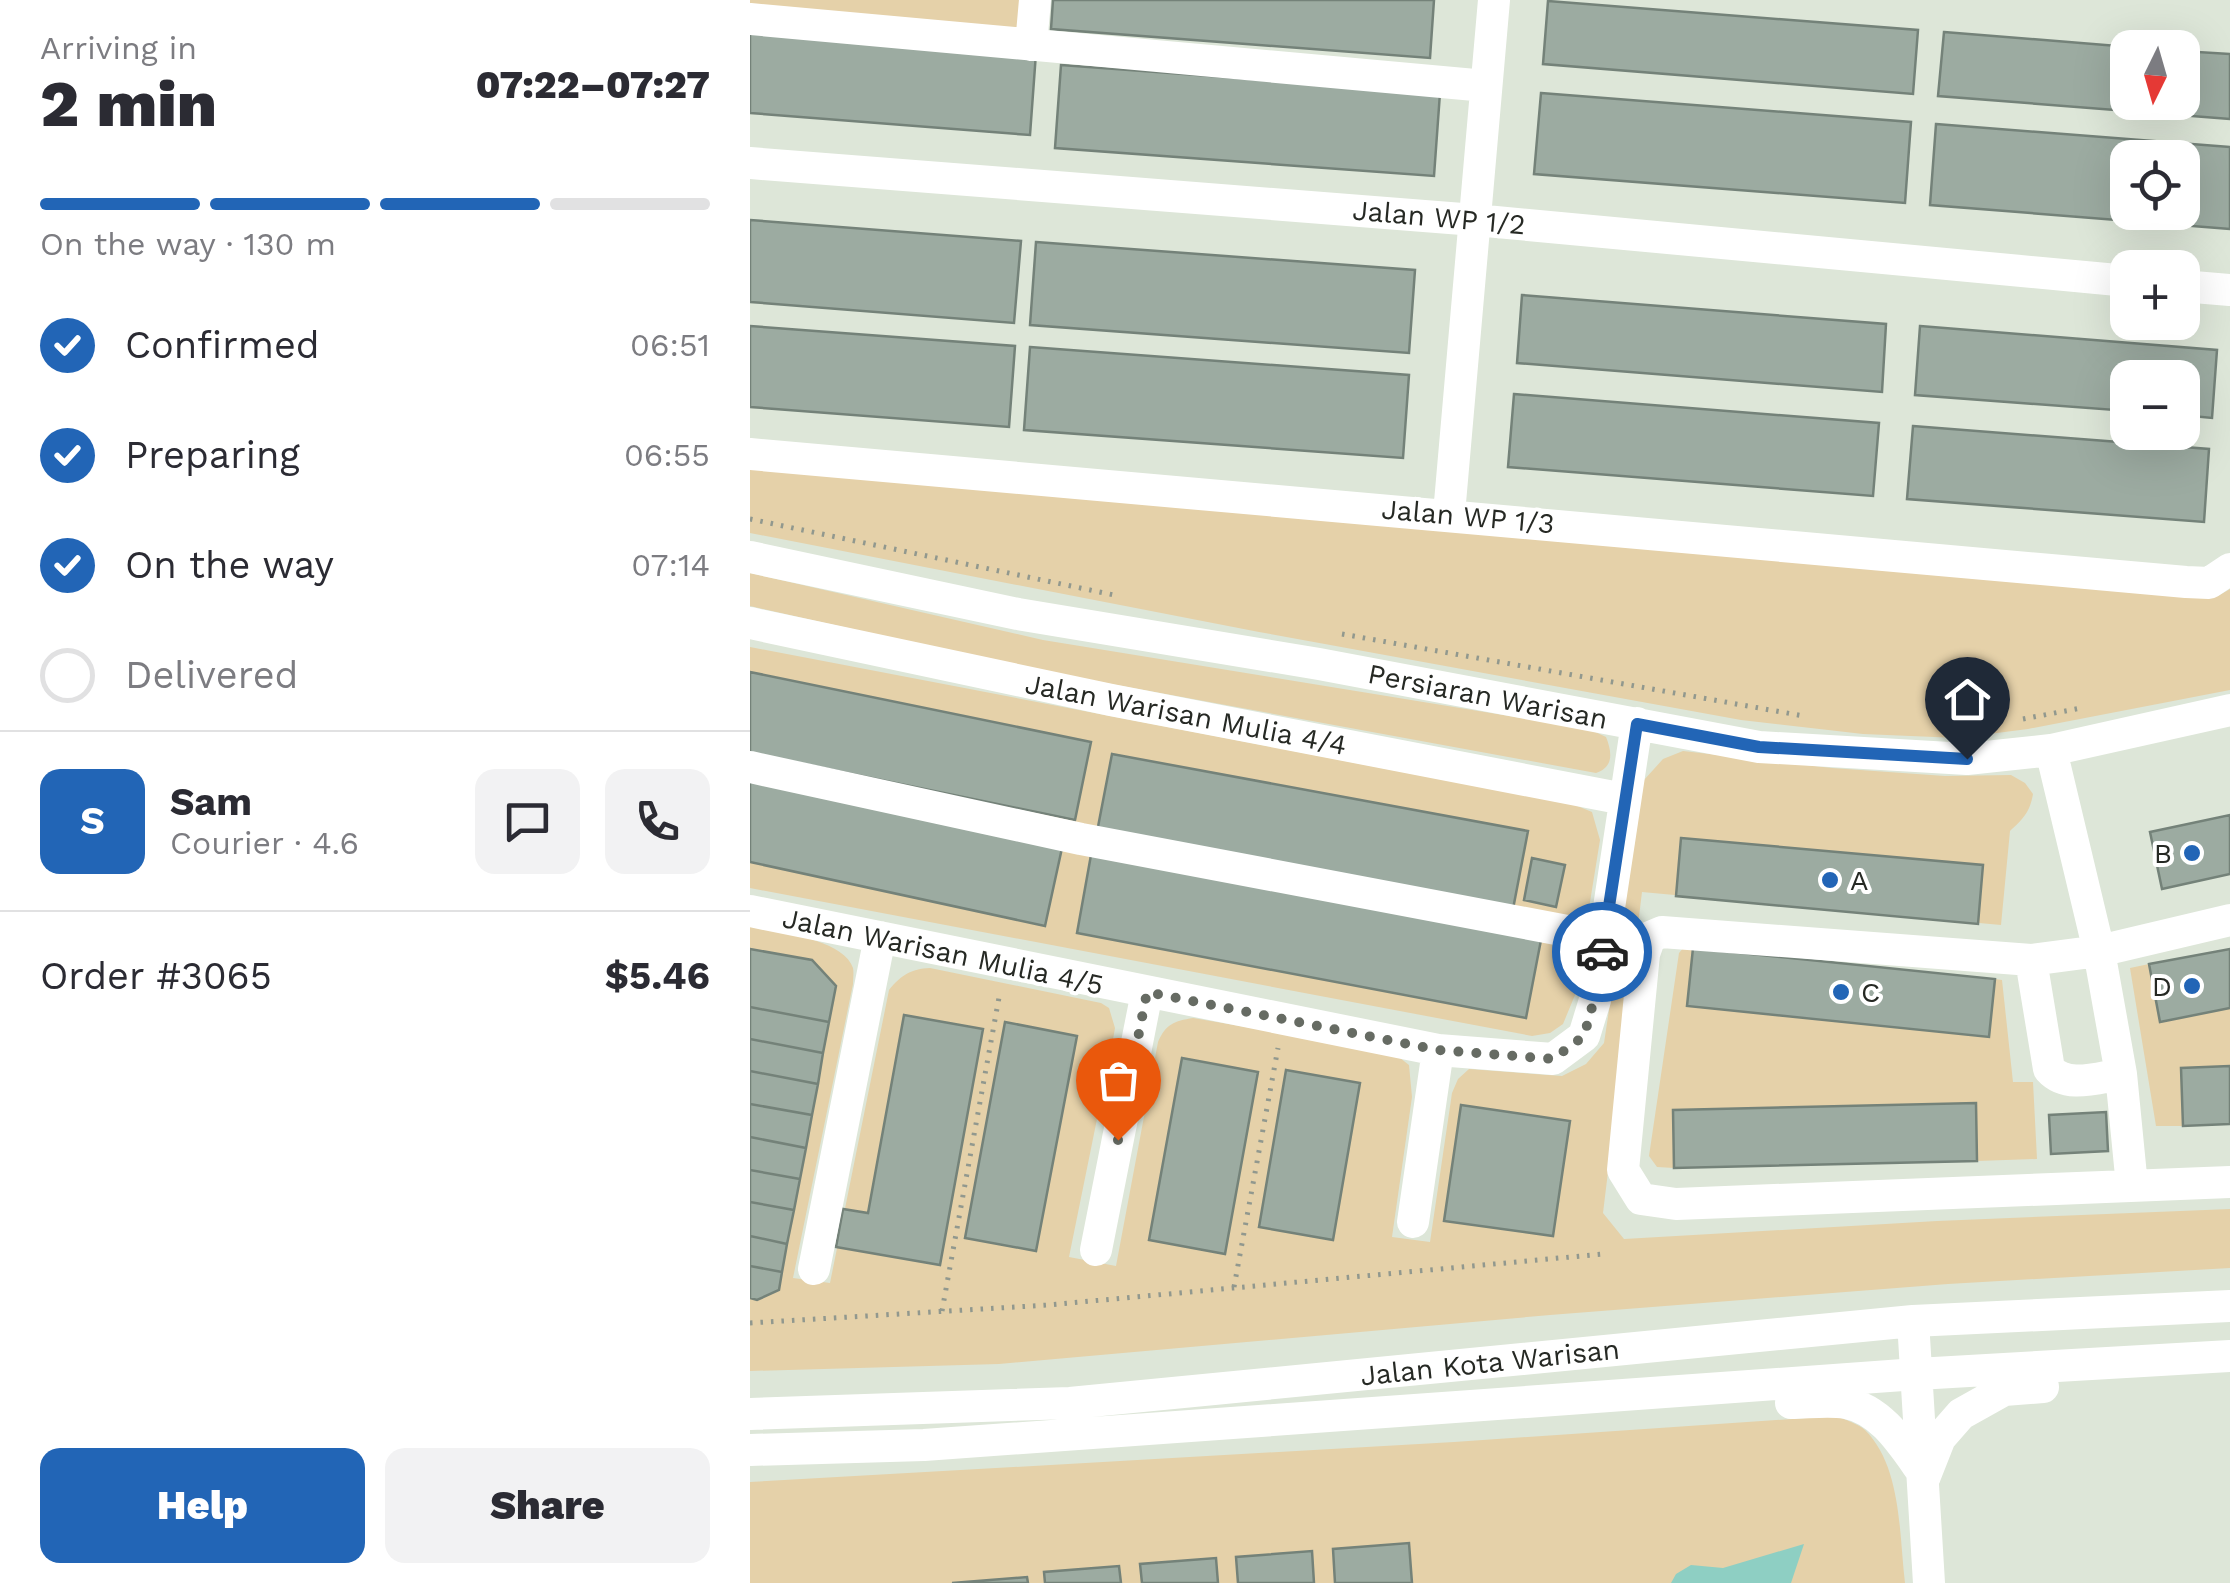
<!DOCTYPE html>
<html lang="en">
<head>
<meta charset="utf-8">
<style>
  :root { --surface:#fff; --page:#f2f2f3; --text:#2b2b33; --muted:#7c7c81; --line:#e1e1e2; --accent:#2265b6 }
  body { margin:0; font-family:"Work Sans",sans-serif; background:var(--page); color:var(--text); height:100vh; display:flex; flex-direction:column; font-size:38px; white-space:nowrap }
  * { box-sizing:border-box; margin:0 }
  p { font-size:32px; color:var(--muted) }
  .icon { flex:none; width:55px; height:55px; fill:none; stroke:currentColor; stroke-width:2; stroke-linecap:round; stroke-linejoin:round }
  .map { position:relative; flex:1; overflow:hidden }
  .sheet { display:flex; flex-direction:column; background:var(--surface); width:750px }
  .sheet>* { flex:none }
  .needle { width:65px; rotate:185deg }
  .fabs { position:absolute; left:1360px; top:30px; display:grid; gap:20px }
  .fabs a { display:grid; place-items:center; width:90px; height:90px; border-radius:20px; background:var(--surface); box-shadow:0 10px 40px #0002; font-size:50px }
  .pin { position:absolute; display:grid; place-items:center; width:85px; height:85px; color:#fff; margin:-102px -42px; border-radius:50% 50% 50% 0; rotate:-45deg; box-shadow:0 0 10px #0007 }
  .pin .icon { rotate:45deg }
  .courier { position:absolute; display:grid; place-items:center; width:100px; height:100px; margin:-50px; border:8px solid #2265b6; border-radius:50%; background:#fff; color:#222; box-shadow:0 2px 12px #0007 }
  .summary em { font-style:normal; font-weight:800 }
  .summary div { display:flex; flex-direction:column-reverse }
  .summary { display:flex; align-items:center; justify-content:space-between; height:170px; padding:0 40px }
  h1 { font-size:65px; font-weight:800; line-height:75px }
  .bar { display:grid; grid-template-columns:repeat(4,1fr); gap:15px 10px; align-content:center; height:120px; padding:0 40px }
  .bar i { height:12px; border-radius:8px; background:var(--line) }
  .bar .on { background:var(--accent) }
  .bar p { grid-column:span 4 }
  .line { display:flex; align-items:center; gap:25px; padding:0 40px; border-top:2px solid var(--line) }
  .line div { flex:1 }
  .round { display:grid; place-items:center; flex:none; width:105px; height:105px; border-radius:20px; background:var(--page) }
  ol { padding:0 40px; list-style:none }
  li { display:flex; align-items:center; gap:30px; height:110px }
  li p { margin-inline-start:auto }
  li .icon { padding:10px; border-radius:50%; background:var(--accent); color:#fff; stroke-width:4 }
  li:last-child { color:var(--muted) }
  li i { width:55px; height:55px; border:5px solid var(--line); border-radius:50% }
  .cta { display:flex; gap:20px; margin-top:auto; padding:20px 40px }
  .cta a { flex:1; height:115px; border-radius:20px; background:var(--accent); color:#fff; font-size:40px; font-weight:800; line-height:115px; text-align:center }
  .cta a+a { background:var(--page); color:var(--text) }
  main { display:flex; flex:1; min-height:0 }
  .map>svg:first-child { display:block }
  .green { fill:#e5d1a9 }
  .water { fill:#8ecfc3 }
  .building { fill:#9caba1; stroke:#748279; stroke-width:2.5; fill-rule:evenodd }
  .lines { fill:none; stroke-linecap:round; stroke-linejoin:round }
  .path { stroke:#91988e; stroke-width:5; stroke-dasharray:2.5 8; stroke-linecap:butt }
  .minor { stroke:#fff; stroke-width:32 }
  .done { stroke:#666b63; stroke-width:10; stroke-dasharray:0 18 }
  .route { stroke:#2265b6; stroke-width:12 }
  .poi-dot { fill:#2265b6; stroke:#fff; stroke-width:4 }
  .labels { text-anchor:middle; stroke-width:8; stroke-linejoin:round; paint-order:stroke }
  .street-label { font-size:28px; fill:#262924; stroke:#fff }
  .poi-label { font-size:28px; fill:#262924; stroke:#fff; text-anchor:end }
</style>
</head>
<body>
<main>
<section class="sheet">
<div class="summary"><div><h1>2 min</h1><p>Arriving in</p></div><em>07:22–07:27</em></div>
<div class="bar"><i class="on"></i><i class="on"></i><i class="on"></i><i></i><p>On the way · 130 m</p></div>
<ol>
<li><svg class="icon" aria-label="check" viewBox="0 0 24 24"><path d="M5 12l5 5 9-10"/></svg>Confirmed<p>06:51</p></li>
<li><svg class="icon" aria-label="check" viewBox="0 0 24 24"><path d="M5 12l5 5 9-10"/></svg>Preparing<p>06:55</p></li>
<li><svg class="icon" aria-label="check" viewBox="0 0 24 24"><path d="M5 12l5 5 9-10"/></svg>On the way<p>07:14</p></li>
<li><i></i>Delivered</li>
</ol>
<div class="line" style="height:180px"><b class="round" style="background:var(--accent);color:#fff">S</b><div><b>Sam</b><p>Courier · 4.6</p></div><a class="round"><svg class="icon" aria-label="chat" viewBox="0 0 24 24"><path d="M4 5h16v11H9l-5 4z"/></svg></a><a class="round"><svg class="icon" aria-label="phone" viewBox="0 0 24 24"><path d="M5 4h4l2 5-3 2q2 4 5 5l2-3 5 2v4C11 20 4 13 5 4z"/></svg></a></div>
<div class="line" style="height:130px"><div>Order #3065</div><b>$5.46</b></div>
<div class="cta"><a>Help</a><a>Share</a></div>
</section>
<div class="map">
<svg width="1480" height="1583" viewBox="0 0 1480 1583">
  <rect width="100%" height="100%" fill="#dde6d8"/>
  <path class="green" d="M0,0H277L274,30L0,4Z
    M0,469L1468,596L1480,589V690L1278,729L1208,738L1113,734L991,720L509,632L0,533Z
    M0,573L293,640L839,729L856,737C862,752 864,767 846,773L285,670L0,606Z
    M0,647L825,805L842,812L850,840L825,995L813,1024L800,1033L782,1036L0,888Z
    M933,751L1082,768L1195,776L1261,775L1275,783L1283,794C1280,812 1273,819 1260,831L1251,925L892,892L853,1213L874,1239L1187,1221L1480,1209V1268L1198,1284L800,1315L249,1364L0,1371V926C26,931 94,939 103,968C104,973 103,979 103,984L43,1278L80,1283L139,990C151,975 161,969 180,968L351,1003L359,1008L365,1028L362,1045L319,1257L366,1266L408,1042C416,1024 424,1021 443,1018L623,1049L645,1054L659,1065L662,1097L642,1237L680,1242L702,1093L708,1079L719,1069L812,1076L836,1064L854,1043L894,780L913,759Z
    M934,947L1239,1036L1245,979L1252,980L1263,1082H1283L1287,1159L1227,1161L1225,1103L924,1110V1168L907,1167L899,1156L929,953Z
    M1399,964L1411,1021L1480,1008V1066L1431,1068L1433,1126H1406L1380,968Z
    M1086,1416C1096,1420 1108,1424 1115,1430C1152,1467 1149,1534 1155,1583H0V1482L704,1442Z"/>
  <path class="water" d="M1054,1544L1041,1583H921L926,1574L941,1565L973,1568Z"/>
  <path class="building" d="M303,0H684L680,58L301,29Z
    M798,1L1168,30L1163,94L793,64Z
    M0,31L286,53L280,135L0,113Z
    M1194,32L1392,48H1378V102H1432V51L1480,54V119L1188,96Z
    M311,65L690,93L684,176L305,148Z
    M791,93L1161,122L1155,203L784,174Z
    M1186,124L1480,147V229L1180,205ZM1378,158H1432V212H1378Z
    M0,220L271,241L264,323L0,302Z
    M286,242L665,270L659,353L280,325Z
    M772,295L1136,324L1132,392L767,363Z
    M0,326L265,346L259,427L0,407Z
    M1170,326L1467,350L1462,418L1432,415V378H1378V411L1165,395Z
    M280,347L659,375L653,458L274,430Z
    M764,394L1129,423L1123,496L758,467Z
    M1163,426L1459,449L1454,522L1157,499Z
    M0,672L341,742L325,820L0,753Z
    M362,754L778,831L763,909L347,832Z
    M0,781L312,848L295,926L0,862Z
    M1480,815V874L1412,889L1400,832Z
    M931,838L1233,865L1228,924L926,896Z
    M341,855L791,940L776,1018L327,933Z
    M782,858L815,865L806,907L774,900Z
    M943,948L1245,979L1239,1037L937,1006Z
    M0,949L62,960L86,986L79,1022L0,1007Z
    M1480,949V1008L1410,1022L1399,964Z
    M0,1007L79,1022L73,1053L0,1039Z
    M154,1015L233,1029L190,1265L86,1247L93,1209L118,1213Z
    M255,1022L327,1036L286,1251L215,1238Z
    M0,1039L73,1053L68,1084L0,1071Z
    M432,1058L508,1072L475,1254L399,1240Z
    M1480,1066V1124L1433,1126L1431,1068Z
    M536,1070L610,1083L583,1240L509,1227Z
    M0,1071L68,1084L62,1115L0,1104Z
    M1226,1103L1227,1161L924,1168L923,1110Z
    M0,1104L62,1115L56,1148L0,1137Z
    M711,1105L820,1121L803,1236L694,1221Z
    M1356,1112L1358,1151L1301,1154L1299,1115Z
    M0,1137L56,1148L50,1179L0,1170Z
    M0,1170L50,1179L44,1210L0,1202Z
    M0,1202L44,1210L37,1244L0,1236Z
    M0,1236L37,1244L32,1272L0,1266Z
    M0,1266L32,1272L29,1290L7,1300L0,1298Z
    M659,1543L662,1583H585L583,1549Z
    M562,1551L564,1583H488L486,1557Z
    M466,1558L468,1583H392L390,1564Z
    M369,1566L371,1583H295L294,1572Z
    M277,1577L278,1583H202Z"/>
  <g class="lines">
    <path class="path" d="M0,519L364,595
      M592,634L1054,716
      M1273,719L1331,708
      M484,1287L528,1048
      M192,1311L250,992
      M0,1323L298,1305L853,1254"/>
    <path class="minor" d="M0,19L736,86
      M281,45L285,0
      M0,163L725,220L1378,281
      M1432,286L1480,290
      M0,454L1436,582L1459,583L1480,569
      M699,514L744,0
      M0,557L268,614L569,664L1009,747L1217,759L1301,750L1480,710
      M0,623L361,700L874,799
      M1301,750L1349,951L1371,1074L1382,1186
      M0,767L331,839L854,938
      M0,911L688,1050L803,1059L834,1036L845,1000L887,723
      M1480,920L1349,951L1281,960L912,932L900,937L894,954L873,1170L891,1199L926,1204L1480,1182
      M1281,960L1299,1069C1317,1089 1346,1078 1371,1074
      M663,1222L688,1050
      M346,1250L397,992
      M64,1269L130,937
      M1163,1321L1179,1583
      M1041,1403C1058,1403 1079,1400 1096,1403C1133,1410 1154,1447 1175,1476
      M0,1414L320,1403L1163,1321L1480,1306
      M0,1450L174,1445L1167,1374L1480,1356
      M1175,1476L1190,1438L1211,1414L1254,1390L1293,1387"/>
  </g>
  <g class="lines">
    <path class="done" d="M368,1140L397,992L688,1050L803,1059L834,1036L844,1000L852,952"/>
    <path class="route" d="M852,952L887,724L1009,747L1217,759"/>
  </g>
  <g class="poi-dot">
    <circle cx="1442" cy="853" r="10"/>
    <circle cx="1080" cy="880" r="10"/>
    <circle cx="1442" cy="986" r="10"/>
    <circle cx="1091" cy="992" r="10"/>
  </g>
  <g class="labels">
    <g class="street-label">
      <text transform="translate(689 217) rotate(5)" y="10">Jalan WP 1/2</text>
      <text transform="translate(718 516) rotate(5)" y="10">Jalan WP 1/3</text>
      <text transform="translate(738 696) rotate(11)" y="10">Persiaran Warisan</text>
      <text transform="translate(436 714) rotate(11)" y="10">Jalan Warisan Mulia 4/4</text>
      <text transform="translate(193 951) rotate(12)" y="10">Jalan Warisan Mulia 4/5</text>
      <text transform="translate(740 1362) rotate(-6)" y="10">Jalan Kota Warisan</text>
    </g>
    <g class="poi-label">
      <text x="1422" y="863">B</text>
      <text x="1100" y="890" text-anchor="start">A</text>
      <text x="1422" y="996">D</text>
      <text x="1111" y="1002" text-anchor="start">C</text>
    </g>
  </g>
</svg>
<div class="fabs">
<a><svg class="needle" viewBox="-14 -14 28 28"><path d="M0-13l5 13h-10z" fill="#e53935"/><path d="M0 13l5-13h-10z" fill="#7c7c81"/></svg></a>
<a><svg class="icon" aria-label="locate" viewBox="0 0 24 24"><circle cx="12" cy="12" r="6"/><path d="M12 2v4M12 18v4M2 12h4M18 12h4"/></svg></a>
<a>+</a>
<a>−</a>
</div>
<div class="pin" style="left:368px;top:1140px;background:#ea580c"><svg class="icon" aria-label="bag" viewBox="0 0 24 24"><path d="M5 8h14l-1 12H6zM9 8a3 3 0 0 1 6 0"/></svg></div>
<div class="pin" style="left:1217px;top:759px;background:#1f2937"><svg class="icon" aria-label="home" viewBox="0 0 24 24"><path d="M3 11l9-7 9 7M6 9v11h12V9"/></svg></div>
<div class="courier" style="left:852px;top:952px"><svg class="icon" aria-label="car" viewBox="0 0 24 24"><path d="M5 17H2v-5l4-1 3-4h7l3 4 3 1v5h-3M9 17h6M6 11h13"/><circle cx="7" cy="17" r="2"/><circle cx="17" cy="17" r="2"/></svg></div>
</div>
</main>
</body>
</html>
